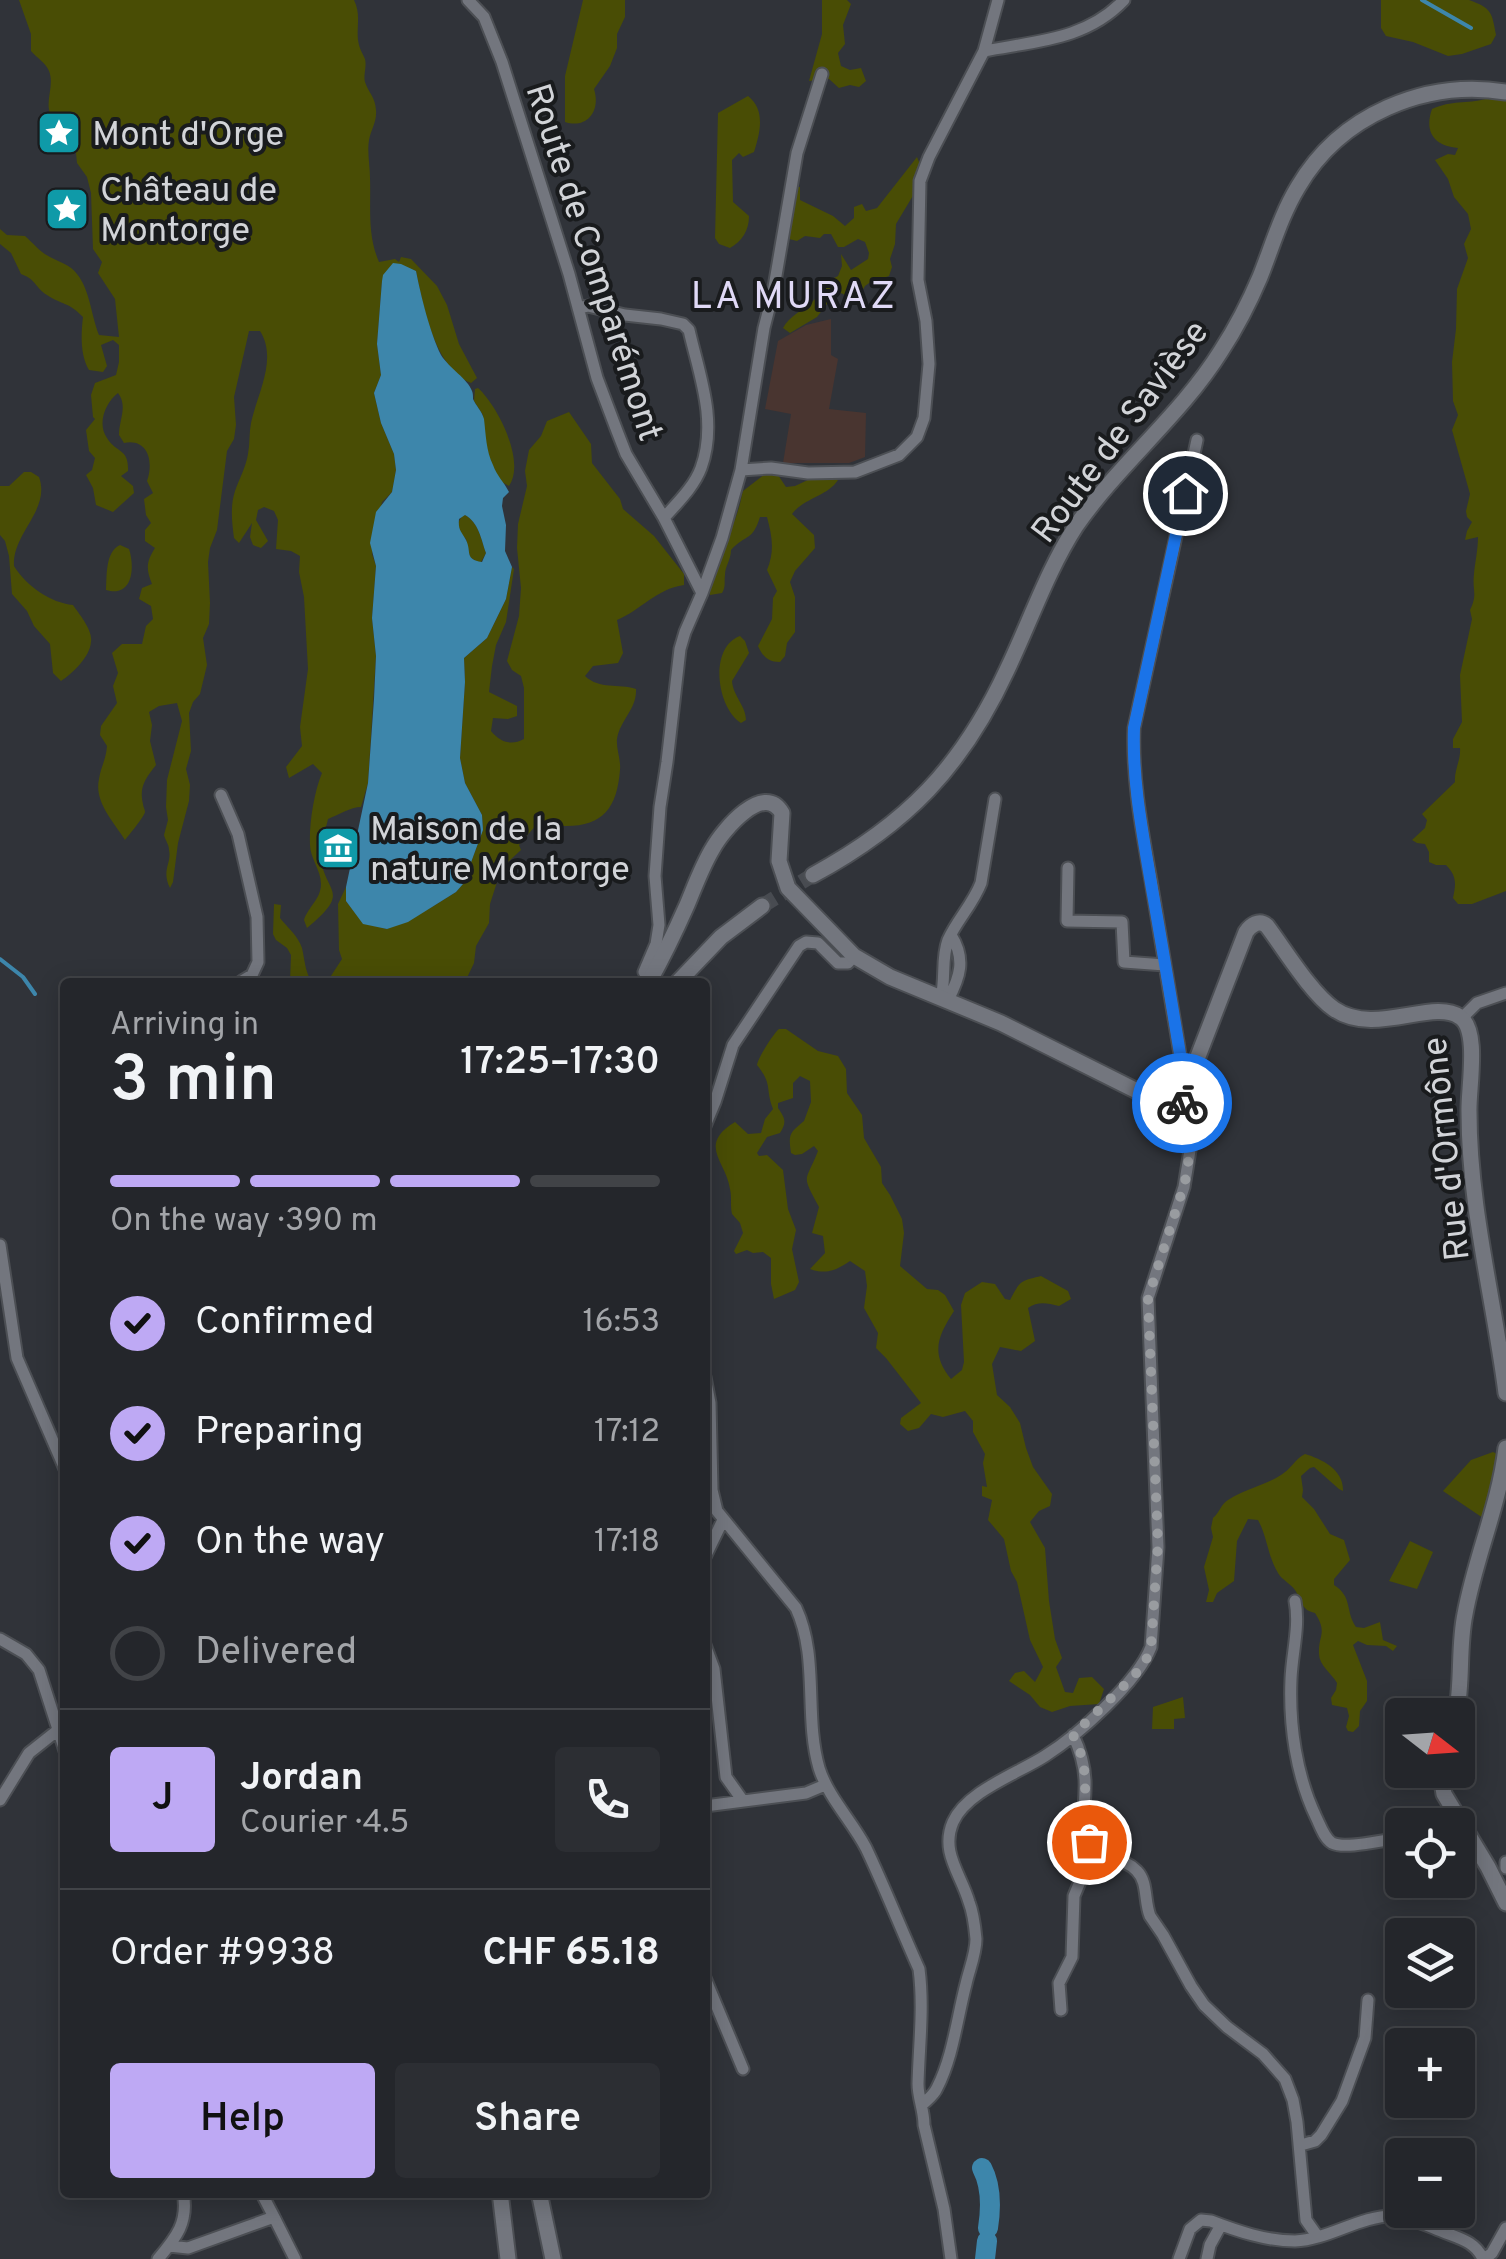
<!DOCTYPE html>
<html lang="en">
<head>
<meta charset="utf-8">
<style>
  :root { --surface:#24262b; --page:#2c2e33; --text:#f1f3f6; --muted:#a3a5a9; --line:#414347; --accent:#bea9f4 }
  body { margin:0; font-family:Overpass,sans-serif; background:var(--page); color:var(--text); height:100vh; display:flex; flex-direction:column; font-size:38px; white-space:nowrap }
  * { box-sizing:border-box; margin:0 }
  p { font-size:32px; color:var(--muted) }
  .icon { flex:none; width:55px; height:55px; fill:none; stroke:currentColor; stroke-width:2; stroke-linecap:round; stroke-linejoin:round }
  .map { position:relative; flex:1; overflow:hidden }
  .sheet { position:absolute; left:60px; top:978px; width:650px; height:1220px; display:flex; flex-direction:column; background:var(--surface); border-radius:10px; box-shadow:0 5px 25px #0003,0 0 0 2px var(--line) }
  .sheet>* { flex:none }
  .needle { width:65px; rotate:107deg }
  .controls { position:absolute; left:1385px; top:1698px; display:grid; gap:20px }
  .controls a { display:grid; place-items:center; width:90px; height:90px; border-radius:10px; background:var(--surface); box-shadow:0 5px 25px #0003,0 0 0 2px var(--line); font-size:50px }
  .pin { position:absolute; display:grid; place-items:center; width:85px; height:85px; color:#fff; margin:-42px; border:5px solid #fff; border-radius:50%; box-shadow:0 2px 10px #0007 }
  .courier { position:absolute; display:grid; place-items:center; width:100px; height:100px; margin:-50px; border:8px solid #1a73e8; border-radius:50%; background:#fff; color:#222; box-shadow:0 2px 12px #0007 }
  .headline em { font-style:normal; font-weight:600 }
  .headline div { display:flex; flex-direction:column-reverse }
  .headline { display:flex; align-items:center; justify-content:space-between; height:170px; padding:0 50px }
  h1 { font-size:65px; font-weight:600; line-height:75px }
  .bar { display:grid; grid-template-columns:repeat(4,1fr); gap:15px 10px; align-content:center; height:120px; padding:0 50px }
  .bar i { height:12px; border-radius:8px; background:var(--line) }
  .bar .selected { background:var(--accent) }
  .bar p { grid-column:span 4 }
  .line { display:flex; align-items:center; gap:25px; padding:0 50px; border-top:2px solid var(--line) }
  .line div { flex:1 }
  .round { display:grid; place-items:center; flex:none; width:105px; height:105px; border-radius:10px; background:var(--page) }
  ol { padding:0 50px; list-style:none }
  li { display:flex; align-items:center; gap:30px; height:110px }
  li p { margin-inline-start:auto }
  li .icon { padding:10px; border-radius:50%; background:var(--accent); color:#111; stroke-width:4 }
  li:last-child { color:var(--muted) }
  li i { width:55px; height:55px; border:5px solid var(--line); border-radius:50% }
  .action { display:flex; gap:20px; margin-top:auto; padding:20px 50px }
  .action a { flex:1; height:115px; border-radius:10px; background:var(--accent); color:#111; font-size:40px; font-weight:600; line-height:115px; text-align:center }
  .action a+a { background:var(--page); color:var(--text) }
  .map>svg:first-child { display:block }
  .industrial { fill:#493530 }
  .green { fill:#494d05 }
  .water { fill:#3d86ab; fill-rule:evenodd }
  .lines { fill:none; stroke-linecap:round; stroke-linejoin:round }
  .stream { stroke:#3d86ab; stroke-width:4 }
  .river { stroke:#3d86ab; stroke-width:20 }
  .secondary-tunnel { stroke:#484b51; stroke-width:15; stroke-dasharray:15 8; stroke-linecap:butt }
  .street-casing { stroke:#4c4f54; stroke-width:15 }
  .secondary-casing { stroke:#4c4f54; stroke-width:19 }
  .street { stroke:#73767e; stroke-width:11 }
  .secondary { stroke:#73767e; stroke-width:15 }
  .done { stroke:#999ca0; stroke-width:10; stroke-dasharray:0 18 }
  .route { stroke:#1a73e8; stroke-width:12 }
  .labels { text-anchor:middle; stroke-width:8; stroke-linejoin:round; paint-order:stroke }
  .poi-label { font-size:35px; fill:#d2d4d8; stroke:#191b1d; text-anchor:start }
  .street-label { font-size:35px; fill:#d2d4d8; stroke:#191b1d }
  .neighbourhood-label { font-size:38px; letter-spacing:2.5px; fill:#e0d9f6; stroke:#191b1d }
</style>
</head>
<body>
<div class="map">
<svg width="1506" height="2259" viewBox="0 0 1506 2259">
  <rect width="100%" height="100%" fill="#303339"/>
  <path class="industrial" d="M831,319V355L838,359L829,409L866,413L865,457L849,463H783L791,414L765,409L778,341L806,325Z"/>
  <path class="green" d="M19,0H354C362,16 355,29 359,45C360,50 363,54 365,59C367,67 363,75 365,82C369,94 375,96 376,110C377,122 371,129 369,140C367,152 370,166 370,178C371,208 367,234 379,262L395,259L399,262L401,257L411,259L437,286L447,305L459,344L477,378L471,383C435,368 423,306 416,271L404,267L382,281L377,344L381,375L374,393L381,423L394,454L396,470L392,492L382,502L372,554L376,566L372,618L376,656L368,783L361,807C351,807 338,815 328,819C326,830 320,840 320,851C322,895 355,888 307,928L304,920C308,907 321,899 321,884C321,870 310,858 310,845C309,824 314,792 322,773L313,764L289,778L286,767L302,746L300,727L308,669L304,597L299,572L300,556L291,551L276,549L278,520L274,511L264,507L258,510L256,520L268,541L261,548L253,545L250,537L252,523L239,543L234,538C232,523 230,506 235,491C239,479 246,467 248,454C250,443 249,433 251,423C257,394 278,359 260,331H249L234,397L236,425L234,439L227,451L217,530L210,548L208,562L210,603L209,624L203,638L207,665L200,694L193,702L189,713L191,751L186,769L190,785L189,801L178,843L173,882L170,888C161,870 172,863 169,850C169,844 165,840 164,835L168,820L166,807L167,780L182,721L177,703L159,706L149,712L152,725L150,741L156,765C145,779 139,787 143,804C143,807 145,809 145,812C144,817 129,835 125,840C113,821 94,802 99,779C101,766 106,760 107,746L100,735L101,726L117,703L113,686L118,673L112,653L122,644H142L146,626L153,619L151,606L139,599L142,588L152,584C146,569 146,562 155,548L145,541V530L151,523L146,515L144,499L153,493L147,481C154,462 148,438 124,443L119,435C119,420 128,406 118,393C105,403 97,424 107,438C117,454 129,448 128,471L121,476L133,486L134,493L113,512L96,505L93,488L86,475L92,470L95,458L89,451L86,430L95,419L93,417L91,395L95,383L116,375L119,362V345L113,340L101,345L107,366L103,372L89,370C80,355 81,334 83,317C69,302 62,305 47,295C35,288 37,280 21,274L11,253L0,244V229L7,235L25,236C33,243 40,252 50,257C59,262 71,265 77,274C90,290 91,315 99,335L119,337L115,299L98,273L102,262L93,249L91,193L87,177L77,163L76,153L53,145V140L74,132V123L67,115L51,116C44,101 55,86 49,71C46,63 37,58 31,51V34Z
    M583,0H625V17L617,34V48L610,66L594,89C601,111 587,129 565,122V76Z
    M822,0H847L851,4L843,25L845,44L838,53L841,66L850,70L861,68L866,81L859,87L850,85L839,88L829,79L809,81L822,34Z
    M1381,0H1469C1492,8 1492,13 1496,35L1491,44L1462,54L1448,56L1413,42L1386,36L1381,28Z
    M748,96C766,110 760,133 754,152L743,157L739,153L732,160L733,202L749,216C749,231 742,241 730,248L719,244L715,238L718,113Z
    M1486,99L1506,100V891L1472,904H1458L1453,898C1456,884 1457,876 1446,865H1436L1429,862V852L1425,844L1417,843L1412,840L1425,828L1427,820L1422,814L1455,782C1454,770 1461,760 1460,748H1453V739L1462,722L1460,675L1472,619L1470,610C1478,594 1472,591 1474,574C1475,562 1478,550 1478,537L1465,540L1467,531L1472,522L1467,517L1466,511L1470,494L1452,430L1458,415L1453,401L1452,362L1456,329L1457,289L1468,258L1464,244L1471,229L1468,214L1454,197L1448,179L1435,160L1448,154L1455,155L1458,148C1434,146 1424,132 1432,109C1452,100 1466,104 1486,99Z
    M917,157L921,167L914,194L896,224L895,244L890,259L892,267L889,276L880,279L876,278L865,286L856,301L841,293L826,305L817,317L790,333L783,328C789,316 804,310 814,300C823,290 825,282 838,276L842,266L841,254L851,270L868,259L869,253L865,242L858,239L844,247H838L831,234H824L820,238L805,236L797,241L789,239L787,231L797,187H800V200L833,216L845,226L854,218V207L862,204L866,211L877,208Z
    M478,388C498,406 526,462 509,486L500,481L491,463L484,439L483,415L474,401L475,389Z
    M569,412L591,444L592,463L620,499L623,509L654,536L684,574V585C656,589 641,610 617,620L623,653L618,663L593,666L585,676C600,690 618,683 636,689C637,709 620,720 617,739C616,749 621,759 620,770C617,808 603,827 563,826C554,826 550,818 541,822C534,826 525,838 519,845L521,850L509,861L498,879L490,904L489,923L476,946L474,963L465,982H327L342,959L339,950L338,904L346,887V901L363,923L387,929L432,907L456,892L463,884L483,830L482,815L465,783L460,758L465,682L464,658L487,638L506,599L512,567L514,569L506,622L496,645L492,666L489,692L517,706V716L508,719L493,718L491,731C500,742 511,746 524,739V688L521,676L512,670L507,661L519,616L521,588L517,548L518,524L527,486L525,471L529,450L541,436L547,421Z
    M769,471L776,472L786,487L795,486L825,472L838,480C828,496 804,498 792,514L814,535L815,548L795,571L790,582L795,597V632L787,643L785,656L780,662C768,662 763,657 758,646L772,619L773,598L777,591L767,570C775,551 772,536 767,517H760C752,542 747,533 731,550C731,560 725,566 725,575C724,583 726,586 722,593L710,595C709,564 732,535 739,507C741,502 741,496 743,491Z
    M24,472H31L39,477C51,510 12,533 14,566C26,586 51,603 73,605C79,614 93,630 91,642C90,657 72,674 61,681L53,673L50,644L34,626L27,611L12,594L9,556L5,541L0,535V486H9Z
    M465,515C479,523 481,539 486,553L481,562H477L470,557L466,539L461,534L458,523L462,516Z
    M120,545L129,549C135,567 133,598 106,590C107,576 105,552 120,545Z
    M740,636L745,641L749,653L732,681C733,696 746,706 746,720L741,723C716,707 709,647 740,636Z
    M274,904L281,905L280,918C288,928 298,936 302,948C305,961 305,972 312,982H290L291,955L287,948L276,940L273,934Z
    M779,1029H786L818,1051L838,1056L846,1069L847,1093L862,1115L864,1138L881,1167L882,1183L890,1195L902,1219L904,1233L900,1266L927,1289L938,1290L945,1295L954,1311C938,1336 930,1353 951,1379L962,1370L964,1362L961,1305L965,1293L982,1282L995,1284L1005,1299L1010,1300C1020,1281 1020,1281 1041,1276L1068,1291L1071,1299L1059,1306C1047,1303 1038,1301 1028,1308L1035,1341L1021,1351L1000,1347L992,1364L997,1395L1010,1407L1020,1423L1026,1448L1033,1467L1052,1494L1050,1506L1039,1511L1030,1522L1045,1548L1049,1601L1055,1639L1062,1658L1056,1667L1065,1692L1073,1693L1079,1678L1092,1677L1104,1689L1099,1704L1070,1706L1052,1712L1040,1707L1030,1695L1009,1681L1015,1673L1024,1671L1035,1682L1043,1667L1030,1640L1017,1582L1011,1571L1004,1539L988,1520L992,1500L982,1496V1486L987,1487L983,1463L985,1454L973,1432V1421L965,1411L943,1417L931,1414L919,1428L908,1431L900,1424L901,1418L921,1403L886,1358L876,1348L878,1333L864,1308L867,1286L865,1271L850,1261C837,1270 826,1275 810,1269L825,1253L823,1236L812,1233L819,1207C801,1173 805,1184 818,1151L814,1146L802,1154L795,1155L791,1153C788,1133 790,1133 804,1121L811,1102L810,1081L800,1076L793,1083V1098L778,1103V1108C785,1118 787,1122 780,1133L767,1137L757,1153L759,1156L767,1155L783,1170L788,1209L796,1230L792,1249L799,1282L795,1290L774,1299L771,1284V1258L763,1252L753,1253L747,1250L736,1254L734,1251L743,1233L740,1223L732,1214C730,1206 732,1197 730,1189C726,1161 697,1145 735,1122L748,1134L761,1133L765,1119L773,1109C765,1088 773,1085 757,1065C758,1058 773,1034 779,1029Z
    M1493,1452L1497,1454V1458L1483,1518L1443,1491L1471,1460Z
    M1305,1454C1322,1459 1344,1470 1343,1491L1339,1489L1314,1467L1310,1468L1301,1476L1303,1490L1302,1497L1314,1509L1330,1534L1344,1540L1350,1560L1334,1579V1585C1353,1597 1345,1611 1356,1627L1364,1628L1380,1622L1383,1640L1397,1646L1393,1651L1386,1646L1367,1645L1358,1641L1353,1645L1367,1681V1701L1360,1711L1359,1726L1353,1732L1348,1731L1346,1727L1349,1716L1347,1708L1332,1705L1331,1698L1336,1690L1337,1683C1332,1674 1319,1665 1319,1654C1318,1635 1328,1633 1315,1613C1301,1610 1302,1601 1295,1590C1290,1583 1282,1580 1278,1573C1268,1557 1267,1536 1258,1520L1248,1519L1237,1541L1234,1581L1217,1593L1213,1602H1206L1209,1590L1204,1567L1213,1537L1211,1528L1213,1518C1220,1512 1221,1504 1228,1500C1245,1489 1264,1486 1281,1475C1291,1469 1295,1459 1305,1454Z
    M1410,1541L1433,1552L1417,1589L1389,1581Z
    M1183,1697L1185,1718L1174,1719V1729H1152L1153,1707Z"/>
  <path class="water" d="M393,263L401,264L416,271C421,296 430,333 441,355C449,368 468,379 472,391C473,393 473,396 473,399C476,406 482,411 484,419C486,436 486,450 493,465C497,476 504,482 509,492L503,498L502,506L506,525L505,551L512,567L506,599L487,638L464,658L465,682L460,758L465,783L482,815L483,830L463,884L456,892L408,922L387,929L363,924L346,901V887L368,783L374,699L376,656L372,618L376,566L370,543L376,512L392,492L396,470L394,454L381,423L374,393L381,375L377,344L382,281L383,275ZM465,515C479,523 481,539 486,553L482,562C464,559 472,552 466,540C461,531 458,530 459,519Z"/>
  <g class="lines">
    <path class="stream" d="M1422,0L1471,28
      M0,959L23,977L35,994"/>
    <path class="river" d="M982,2168C991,2185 991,2209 988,2228
      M985,2259L987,2241"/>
    <path class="secondary-tunnel" d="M762,906L813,875"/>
    <defs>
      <path id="street" d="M468,0L484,17L502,62L569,274L597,378L617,431L626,454L664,518L702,593
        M984,51C1036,41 1086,40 1124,0
        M578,308L588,306L625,315L661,319L683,324L689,330C699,374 718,421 701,468C694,487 677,503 664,518
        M741,470L771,468L808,473L855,472L899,455L917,437L924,418L929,364L926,321L918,280L920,181L929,157L984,51L998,0
        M221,795L238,834L257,917L258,962L252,975L242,981V982
        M1068,868L1067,921L1122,922L1124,962L1165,965
        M650,980L644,972L656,944L659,925L655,876L660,807L667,762L680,649L685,632L702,593L722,538L741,470L764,328L773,293L797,153L822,74
        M941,997C946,979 941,959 948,940C957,920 973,904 981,883L995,799
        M948,1000C960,977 966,959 951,935
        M1462,1018L1477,1003L1506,993
        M1189,1081L1183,1072C1172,1008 1162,945 1151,881C1142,830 1132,780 1134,728L1197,440
        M705,1126L715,1102L733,1045L799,946L806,942L818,943L838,963H848L854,956
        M0,1245L17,1358L65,1469
        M705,1377L710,1403L712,1490L717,1511L796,1608C819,1657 804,1716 819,1768C828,1797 852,1821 866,1848C885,1888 901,1929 919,1969C924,2007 919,2046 918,2084C918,2098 924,2110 924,2125L944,2209L951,2259
        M705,1557L723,1520
        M1295,1601C1300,1626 1292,1653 1291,1679C1289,1725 1296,1775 1316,1817C1320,1825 1324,1838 1332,1843C1346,1850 1386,1839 1402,1838
        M0,1639L26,1654L39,1670L65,1751
        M705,1645L714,1669L726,1777L743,1801
        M1073,1735C1081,1752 1086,1770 1085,1789C1085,1805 1081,1821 1087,1837C1098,1866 1120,1853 1137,1871C1148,1882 1144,1901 1150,1916L1163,1935L1191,1986L1204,2005L1227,2027L1263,2054L1285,2079L1293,2100L1297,2122L1306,2220L1318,2237
        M0,1800L29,1753L58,1730
        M705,1806L806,1793L825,1785
        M1506,1862V1868
        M705,1978L743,2069
        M1061,2010L1059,1983L1072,1957L1074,1896L1094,1848
        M922,2105C928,2099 934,2095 937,2088C953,2057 957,2018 966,1984C969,1970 976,1954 976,1939C975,1928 973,1912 969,1902C961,1874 940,1852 953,1822C967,1791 1017,1774 1045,1756C1078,1735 1137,1683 1151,1647L1158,1547L1148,1298L1184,1187L1191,1144L1187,1114L1177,1095
        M1301,2145L1315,2141L1321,2135L1342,2101L1365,2038L1368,2000
        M261,2192L274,2217
        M169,2246L188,2248L274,2217L295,2259
        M158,2259C176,2238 189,2222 183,2192
        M1179,2259L1190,2229L1201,2220L1211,2221C1237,2231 1266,2241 1295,2241C1328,2240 1361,2215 1394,2216C1411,2217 1430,2227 1446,2233C1462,2239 1476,2243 1483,2259
        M1207,2259L1210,2245L1221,2225
        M1485,2259L1492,2253L1506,2228"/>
      <path id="secondary" d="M813,875C907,824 962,767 1007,670C1030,622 1047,571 1076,526C1119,464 1181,415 1221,351C1236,328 1249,303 1260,277C1272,247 1281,215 1298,187C1340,115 1425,79 1506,92
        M649,982C663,957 675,932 687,905C695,886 702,866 713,848C723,830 764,781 782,813L779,861L788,888L854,956L890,977L1001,1023L1145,1095C1161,1099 1176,1100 1187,1085L1246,932C1251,925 1259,919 1267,926C1285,950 1311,993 1334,1009C1375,1037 1433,998 1460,1017C1480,1030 1468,1090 1469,1112C1469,1207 1494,1299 1506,1393
        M678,982L721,937L762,906
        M1456,1715C1463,1682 1458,1648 1465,1614C1475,1558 1499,1506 1506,1448
        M1440,1770L1444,1794L1488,1867L1506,1903
        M500,2192L508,2259
        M539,2192L553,2259"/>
    </defs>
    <use href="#street" class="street-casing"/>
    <use href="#secondary" class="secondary-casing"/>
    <use href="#street" class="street"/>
    <use href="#secondary" class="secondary"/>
  </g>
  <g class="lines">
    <path class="done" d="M1089,1842C1081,1822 1086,1804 1085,1784C1085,1766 1081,1750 1073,1735L1134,1676L1146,1660L1151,1647L1158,1544L1148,1298L1185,1182L1191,1144L1186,1114L1182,1103"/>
    <path class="route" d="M1182,1103L1177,1095L1190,1081L1183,1072C1173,1011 1163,950 1152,889C1143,835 1132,782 1134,728L1185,493"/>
  </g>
  <defs>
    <symbol id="sight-square" viewBox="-11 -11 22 22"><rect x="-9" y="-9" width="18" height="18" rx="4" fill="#0f9aa8" stroke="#191b1d"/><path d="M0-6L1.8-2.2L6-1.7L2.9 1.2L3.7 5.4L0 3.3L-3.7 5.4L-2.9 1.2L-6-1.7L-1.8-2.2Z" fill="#fff"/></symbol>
    <symbol id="museum-square" viewBox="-11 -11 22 22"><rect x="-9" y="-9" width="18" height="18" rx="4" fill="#0f9aa8" stroke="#191b1d"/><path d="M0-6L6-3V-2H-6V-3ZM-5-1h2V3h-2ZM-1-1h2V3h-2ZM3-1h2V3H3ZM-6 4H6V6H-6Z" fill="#fff"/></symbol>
  </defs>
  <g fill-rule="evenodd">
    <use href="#sight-square" x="34" y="108" width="50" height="50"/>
    <use href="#sight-square" x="42" y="184" width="50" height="50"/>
    <use href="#museum-square" x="313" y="823" width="50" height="50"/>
  </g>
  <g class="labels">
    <g class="poi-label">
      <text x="92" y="145">Mont d'Orge</text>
      <text x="100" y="201">Château de<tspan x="100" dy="40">Montorge</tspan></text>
      <text x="370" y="840">Maison de la<tspan x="370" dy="40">nature Montorge</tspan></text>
    </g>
    <g class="street-label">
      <text transform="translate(595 262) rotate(72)" y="12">Route de Comparémont</text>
      <text transform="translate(1119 431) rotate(-53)" y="12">Route de Savièse</text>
      <text transform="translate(1445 1149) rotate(-96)" y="12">Rue d'Ormône</text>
    </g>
    <g class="neighbourhood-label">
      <text x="794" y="308">LA MURAZ</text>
    </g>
  </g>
</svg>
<div class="controls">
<a><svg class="needle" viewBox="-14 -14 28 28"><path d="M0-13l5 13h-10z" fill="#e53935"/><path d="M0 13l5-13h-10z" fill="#a3a5a9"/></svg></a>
<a><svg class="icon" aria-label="locate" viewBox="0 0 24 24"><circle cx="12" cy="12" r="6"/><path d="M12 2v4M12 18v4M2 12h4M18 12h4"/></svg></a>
<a><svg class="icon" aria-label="layers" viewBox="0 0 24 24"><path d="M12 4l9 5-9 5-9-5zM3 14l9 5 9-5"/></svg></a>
<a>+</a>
<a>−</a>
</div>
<div class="pin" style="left:1089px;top:1842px;background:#ea580c"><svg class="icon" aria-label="bag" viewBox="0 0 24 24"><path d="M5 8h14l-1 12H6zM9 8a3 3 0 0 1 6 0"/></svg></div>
<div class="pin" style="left:1185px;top:493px;background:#1f2937"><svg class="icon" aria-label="home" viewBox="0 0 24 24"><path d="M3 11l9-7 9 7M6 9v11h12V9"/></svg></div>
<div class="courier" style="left:1182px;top:1103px"><svg class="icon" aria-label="bike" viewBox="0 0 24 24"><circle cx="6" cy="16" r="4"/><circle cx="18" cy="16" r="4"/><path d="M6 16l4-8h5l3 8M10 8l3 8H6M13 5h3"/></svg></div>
<section class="sheet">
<div class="headline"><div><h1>3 min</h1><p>Arriving in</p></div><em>17:25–17:30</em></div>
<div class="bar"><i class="selected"></i><i class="selected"></i><i class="selected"></i><i></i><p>On the way · 390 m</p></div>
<ol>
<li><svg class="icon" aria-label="check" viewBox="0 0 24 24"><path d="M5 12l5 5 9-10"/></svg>Confirmed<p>16:53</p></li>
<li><svg class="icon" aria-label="check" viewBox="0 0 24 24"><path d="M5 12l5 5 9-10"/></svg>Preparing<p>17:12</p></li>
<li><svg class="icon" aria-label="check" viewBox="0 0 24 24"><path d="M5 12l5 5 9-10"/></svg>On the way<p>17:18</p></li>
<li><i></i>Delivered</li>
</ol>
<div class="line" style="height:180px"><b class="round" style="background:var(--accent);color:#111">J</b><div><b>Jordan</b><p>Courier · 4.5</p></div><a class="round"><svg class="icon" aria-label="phone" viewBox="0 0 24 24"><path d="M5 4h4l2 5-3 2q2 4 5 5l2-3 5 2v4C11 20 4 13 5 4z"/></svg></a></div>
<div class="line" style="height:130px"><div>Order #9938</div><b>CHF 65.18</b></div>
<div class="action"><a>Help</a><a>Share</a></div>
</section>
</div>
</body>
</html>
